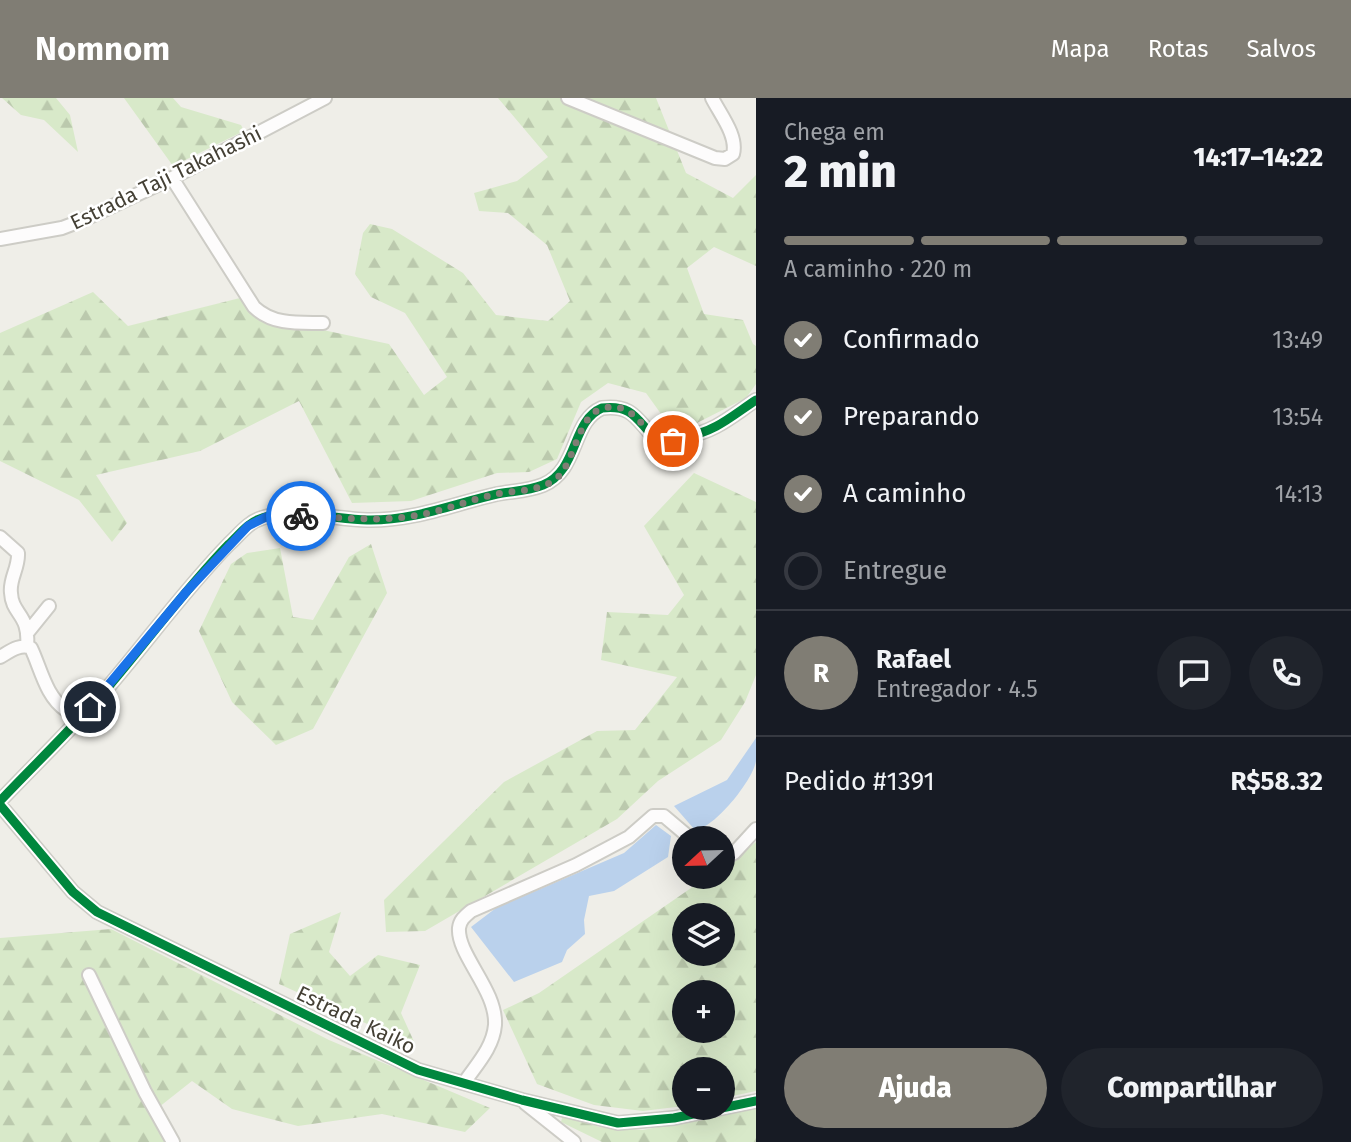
<!DOCTYPE html>
<html lang="pt">
<head>
<meta charset="utf-8">
<style>
  :root { --surface:#171b24; --page:#20242c; --text:#f1f3f6; --muted:#9ea1a6; --line:#363941; --accent:#807d74 }
  body { margin:0; font-family:"Fira Sans",sans-serif; background:var(--page); color:var(--text); height:100vh; display:flex; flex-direction:column; font-size:26px; white-space:nowrap }
  * { box-sizing:border-box; margin:0 }
  p { font-size:23px; color:var(--muted) }
  .icon { flex:none; width:38px; height:38px; fill:none; stroke:currentColor; stroke-width:2; stroke-linecap:round; stroke-linejoin:round }
  .map { position:relative; flex:1; overflow:hidden }
  .side { display:flex; flex-direction:column; background:var(--surface); width:595px }
  .side>* { flex:none }
  .needle { width:46px; rotate:248deg }
  .tools { position:absolute; left:672px; top:728px; display:grid; gap:14px }
  .tools a { display:grid; place-items:center; width:63px; height:63px; border-radius:50%; background:var(--surface); box-shadow:0 7px 28px #0002; font-size:35px }
  .pin { position:absolute; display:grid; place-items:center; width:60px; height:60px; color:#fff; margin:-30px; border:4px solid #fff; border-radius:50%; box-shadow:0 2px 7px #0007 }
  .courier { position:absolute; display:grid; place-items:center; width:70px; height:70px; margin:-35px; border:5px solid #1a73e8; border-radius:50%; background:#fff; color:#222; box-shadow:0 2px 9px #0007 }
  .summary em { font-style:normal; font-weight:800 }
  .summary div { display:flex; flex-direction:column-reverse }
  .summary { display:flex; align-items:center; justify-content:space-between; height:119px; padding:0 28px }
  h1 { font-size:46px; font-weight:800; line-height:52px }
  .bar { display:grid; grid-template-columns:repeat(4,1fr); gap:10px 7px; align-content:center; height:84px; padding:0 28px }
  .bar i { height:9px; border-radius:5px; background:var(--line) }
  .bar .selected { background:var(--accent) }
  .bar p { grid-column:span 4 }
  .line { display:flex; align-items:center; gap:18px; padding:0 28px; border-top:2px solid var(--line) }
  .line div { flex:1 }
  .round { display:grid; place-items:center; flex:none; width:74px; height:74px; border-radius:37px; background:var(--page) }
  ol { padding:0 28px; list-style:none }
  li { display:flex; align-items:center; gap:21px; height:77px }
  li p { margin-inline-start:auto }
  li .icon { padding:7px; border-radius:50%; background:var(--accent); color:#fff; stroke-width:4 }
  li:last-child { color:var(--muted) }
  li i { width:38px; height:38px; border:4px solid var(--line); border-radius:50% }
  .button { display:flex; gap:14px; margin-top:auto; padding:14px 28px }
  .button a { flex:1; height:80px; border-radius:42px; background:var(--accent); color:#fff; font-size:28px; font-weight:800; line-height:80px; text-align:center }
  .button a+a { background:var(--page); color:var(--text) }
  header { display:flex; align-items:center; gap:42px; box-sizing:border-box; height:98px; padding:0 35px; background:var(--accent); color:#fff }
  header strong { font-size:33px }
  nav { display:flex; gap:38px; margin-inline-start:auto; font-size:24px }
  main { display:flex; flex:1; min-height:0 }
  .map>svg:first-child { display:block }
  .forest { fill:url(#forest-firs); fill-rule:evenodd }
  .water { fill:#bad1ec }
  .lines { fill:none; stroke-linecap:round; stroke-linejoin:round }
  .minor-casing { stroke:#cdccc6; stroke-width:16 }
  .minor { stroke:#fdfcfc; stroke-width:12 }
  .cycleway-casing { stroke:#fff; stroke-width:13 }
  .cycleway { stroke:#00873e; stroke-width:9 }
  .done { stroke:#807d74; stroke-width:7; stroke-dasharray:0 12.6 }
  .route { stroke:#1a73e8; stroke-width:9 }
  .labels { text-anchor:middle; stroke-width:5; stroke-linejoin:round; paint-order:stroke }
  .street-label { font-size:21px; fill:#444035; stroke:#fff }
</style>
</head>
<body>
<header>
<strong>Nomnom</strong>
<nav><a>Mapa</a><a>Rotas</a><a>Salvos</a></nav>
</header>
<main>
<div class="map">
<svg width="756" height="1044" viewBox="0 0 756 1044">
  <defs>
    <pattern id="forest-firs" width="22" height="20" patternUnits="userSpaceOnUse" patternTransform="scale(1.75)"><rect width="22" height="20" fill="#d8e9c9"/><path d="M5 1l3.5 6h-7zM16 11l3.5 6h-7z" fill="#bbc9ad"/></pattern>
  </defs>
  <rect width="100%" height="100%" fill="#efeee8"/>
  <path class="forest" d="M2,0H56L70,17L78,54L44,22L21,17Z
    M124,0H173L181,9L241,27L244,33L173,68Z
    M498,0H656L686,75L733,100L756,77V168L714,149L687,170L704,216L743,222L753,246L756,248V286L746,300L695,326L669,327L646,295L608,285L581,304L557,361L529,374L497,375L411,403L352,405L299,303L200,353L96,377L127,425L112,444L79,402L0,363V235L93,194L128,228L244,199L271,221L389,246L424,297L447,279L405,215L371,199L355,176L363,135L370,126L392,131L463,175L496,217L548,223L570,203L547,147L508,115L479,113L474,95L517,83L548,59Z
    M694,375L756,404V577L745,604L721,642L658,683L617,721L425,833L386,834L384,802L504,684L597,633L635,632L677,579L601,562L607,514L668,517L684,497L644,428Z
    M371,446L387,495L313,631L276,647L232,604L199,533L231,466L247,455L280,450L293,519L313,522L349,459Z
    M756,744V993L723,1000V971H684V1008L643,1013L594,1007L537,986L503,912L539,895L707,779H723V768ZM684,817H723V856H684ZM684,894H723V933H684Z
    M341,814L329,854L350,878L378,857L420,867L401,915L416,948L279,886L290,836Z
    M111,831L329,942L490,1010L465,1034L382,1016L298,1028L232,1011L192,983L154,1013L174,1044H0V840Z
    M756,1009V1044H602L561,1024L563,1016L599,1029L643,1032Z"/>
  <path class="water" d="M756,640C756,648 756,656 756,663C753,682 715,730 695,732L674,708L727,682Z
    M656,727L671,738L668,759L614,793L589,798L584,822L585,836L567,852L562,864L514,884L471,829L496,810L624,755Z"/>
  <g class="lines">
    <defs>
      <path id="minor" d="M568,0L715,60L725,61L733,56C738,38 720,16 712,0
        M172,80L254,209C273,227 298,225 323,225
        M0,141L62,130L83,122L172,80L325,0
        M0,439L18,455C19,470 9,481 11,495C12,517 30,516 27,548
        M28,534L49,508
        M0,559C9,554 20,545 31,550C41,571 46,599 66,612L80,611L87,599L89,589
        M0,703C36,665 75,628 109,588C149,541 186,490 229,446C239,437 248,424 262,420C291,410 336,421 367,422C413,423 453,406 497,396C513,393 528,393 543,387C579,372 571,323 602,310C636,306 637,325 659,344C669,344 677,340 687,338C715,334 733,317 756,302
        M0,707L73,794L97,814L418,972L522,1002L618,1025L674,1020L756,1003
        M723,761L734,755L756,731
        M89,877L145,994L173,1044
        M464,985C476,967 493,950 495,927C497,892 457,857 459,830C460,822 465,818 471,813L576,767L629,739L653,718H664L690,740
        M525,1005L574,1044"/>
    </defs>
    <use href="#minor" class="minor-casing"/>
    <use href="#minor" class="minor"/>
    <defs>
      <path id="cycleway" d="M0,703C36,665 75,628 109,588C149,541 186,490 229,446C239,437 248,424 262,420C291,410 336,421 367,422C413,423 453,406 497,396C513,393 528,393 543,387C579,372 571,323 602,310C636,306 637,325 659,344C669,344 677,340 687,338C715,334 733,317 756,302
        M0,707L73,794L97,814L418,972L522,1002L618,1025L674,1020L756,1003"/>
    </defs>
    <use href="#cycleway" class="cycleway-casing"/>
    <use href="#cycleway" class="cycleway"/>
  </g>
  <g class="lines">
    <path class="done" d="M301,418C338,419 376,424 413,418C441,414 469,402 496,396C517,392 541,394 558,379C575,363 579,314 604,310C632,304 641,328 659,344L673,343"/>
    <path class="route" d="M90,609L187,493L248,428L266,419L301,418"/>
  </g>
  <g class="labels">
    <g class="street-label">
      <text transform="translate(166 80) rotate(-26)" y="7">Estrada Taji Takahashi</text>
      <text transform="translate(356 922) rotate(26)" y="7">Estrada Kaiko</text>
    </g>
  </g>
</svg>
<div class="tools">
<a><svg class="needle" viewBox="-14 -14 28 28"><path d="M0-13l5 13h-10z" fill="#e53935"/><path d="M0 13l5-13h-10z" fill="#9ea1a6"/></svg></a>
<a><svg class="icon" aria-label="layers" viewBox="0 0 24 24"><path d="M12 4l9 5-9 5-9-5zM3 14l9 5 9-5"/></svg></a>
<a>+</a>
<a>−</a>
</div>
<div class="pin" style="left:673px;top:343px;background:#ea580c"><svg class="icon" aria-label="bag" viewBox="0 0 24 24"><path d="M5 8h14l-1 12H6zM9 8a3 3 0 0 1 6 0"/></svg></div>
<div class="pin" style="left:90px;top:609px;background:#1f2937"><svg class="icon" aria-label="home" viewBox="0 0 24 24"><path d="M3 11l9-7 9 7M6 9v11h12V9"/></svg></div>
<div class="courier" style="left:301px;top:418px"><svg class="icon" aria-label="bike" viewBox="0 0 24 24"><circle cx="6" cy="16" r="4"/><circle cx="18" cy="16" r="4"/><path d="M6 16l4-8h5l3 8M10 8l3 8H6M13 5h3"/></svg></div>
</div>
<section class="side">
<div class="summary"><div><h1>2 min</h1><p>Chega em</p></div><em>14:17–14:22</em></div>
<div class="bar"><i class="selected"></i><i class="selected"></i><i class="selected"></i><i></i><p>A caminho · 220 m</p></div>
<ol>
<li><svg class="icon" aria-label="check" viewBox="0 0 24 24"><path d="M5 12l5 5 9-10"/></svg>Confirmado<p>13:49</p></li>
<li><svg class="icon" aria-label="check" viewBox="0 0 24 24"><path d="M5 12l5 5 9-10"/></svg>Preparando<p>13:54</p></li>
<li><svg class="icon" aria-label="check" viewBox="0 0 24 24"><path d="M5 12l5 5 9-10"/></svg>A caminho<p>14:13</p></li>
<li><i></i>Entregue</li>
</ol>
<div class="line" style="height:126px"><b class="round" style="background:var(--accent);color:#fff">R</b><div><b>Rafael</b><p>Entregador · 4.5</p></div><a class="round"><svg class="icon" aria-label="chat" viewBox="0 0 24 24"><path d="M4 5h16v11H9l-5 4z"/></svg></a><a class="round"><svg class="icon" aria-label="phone" viewBox="0 0 24 24"><path d="M5 4h4l2 5-3 2q2 4 5 5l2-3 5 2v4C11 20 4 13 5 4z"/></svg></a></div>
<div class="line" style="height:91px"><div>Pedido #1391</div><b>R$58.32</b></div>
<div class="button"><a>Ajuda</a><a>Compartilhar</a></div>
</section>
</main>
</body>
</html>
